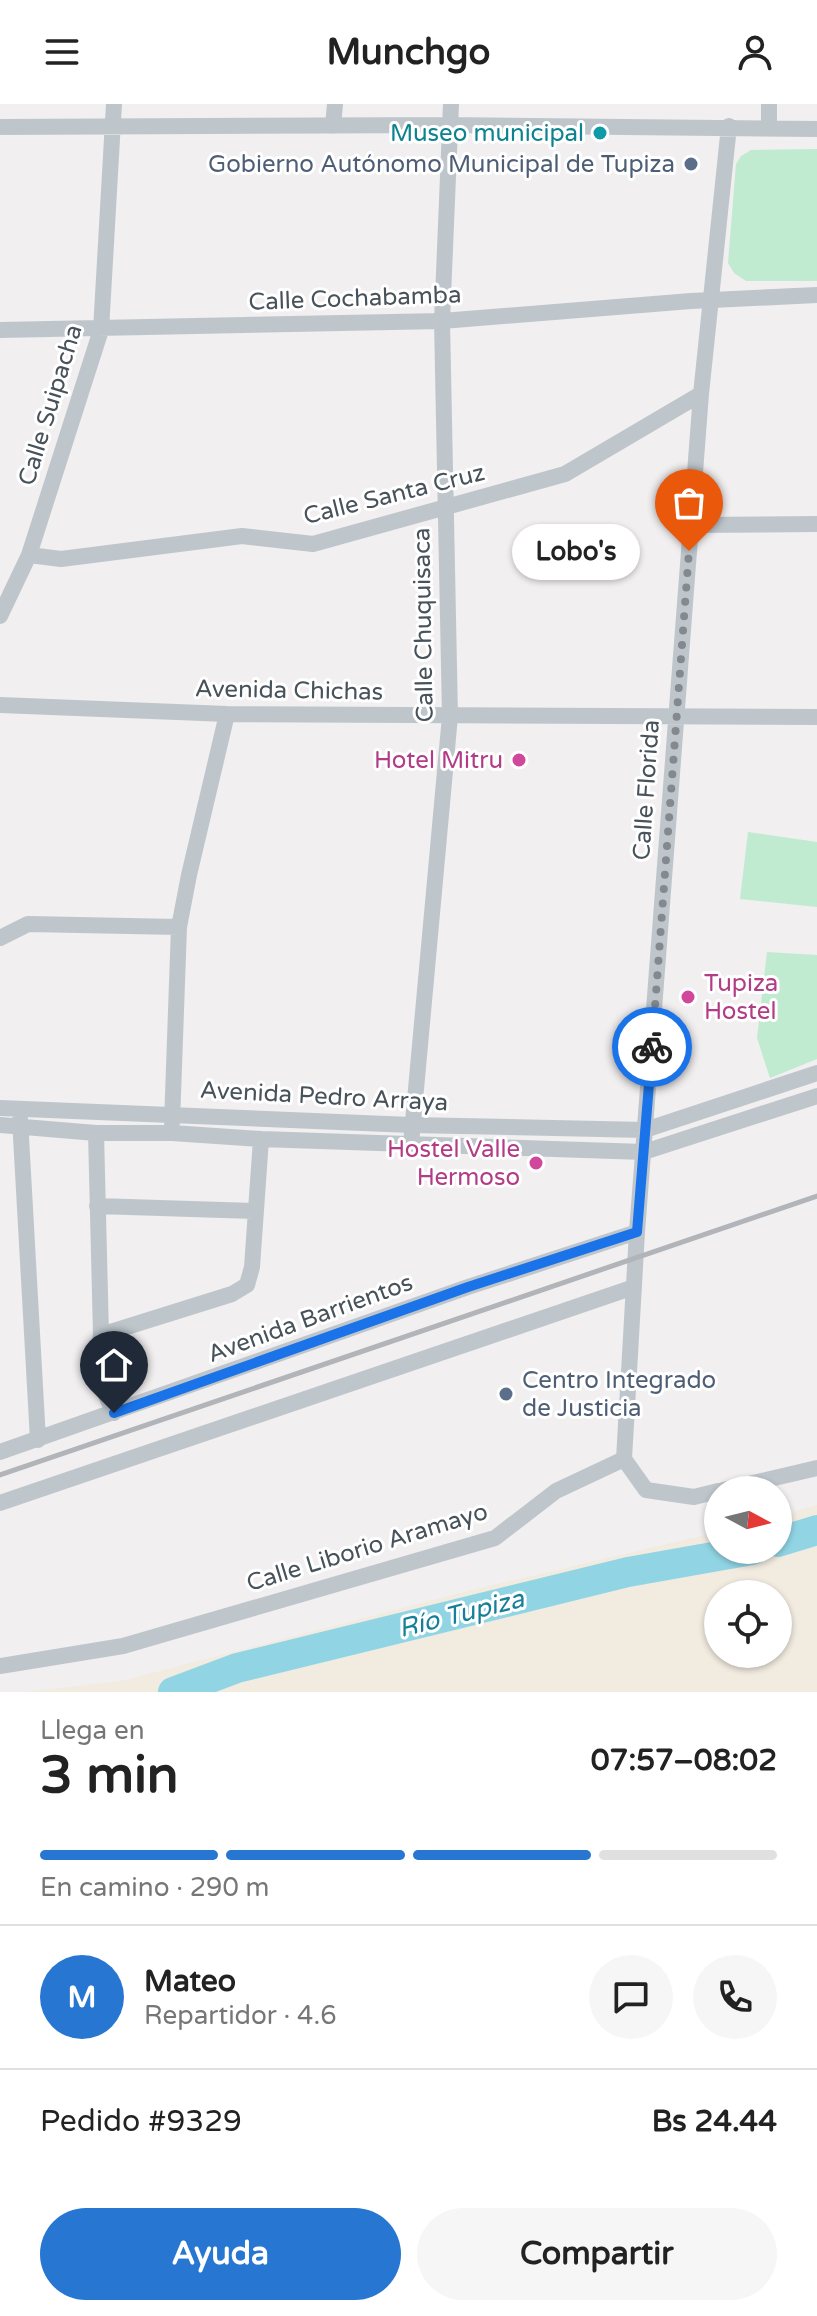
<!DOCTYPE html>
<html lang="es">
<head>
<meta charset="utf-8">
<style>
  :root { --surface:#fff; --page:#f6f6f6; --text:#222; --muted:#767676; --line:#e0e0e0; --accent:#2776d2 }
  body { margin:0; font-family:"Varela Round",sans-serif; background:var(--page); color:var(--text); height:100vh; display:flex; flex-direction:column; font-size:30px; white-space:nowrap }
  * { box-sizing:border-box; margin:0 }
  p { font-size:26px; color:var(--muted) }
  .icon { flex:none; width:44px; height:44px; fill:none; stroke:currentColor; stroke-width:2; stroke-linecap:round; stroke-linejoin:round }
  .map { position:relative; height:1588px; overflow:hidden }
  .side { display:flex; flex-direction:column; background:var(--surface); flex:1 }
  .side>* { flex:none }
  .needle { width:52px; rotate:97deg }
  .buttons { position:absolute; left:704px; top:1372px; display:grid; gap:16px }
  .buttons a { display:grid; place-items:center; width:88px; height:88px; border-radius:50%; background:var(--surface); box-shadow:0 2px 6px #0004; font-size:40px }
  .pin { position:absolute; display:grid; place-items:center; width:68px; height:68px; color:#fff; margin:-82px -34px; border-radius:50% 50% 50% 0; rotate:-45deg; box-shadow:0 0 8px #0007 }
  .pin .icon { rotate:45deg }
  .courier { position:absolute; display:grid; place-items:center; width:80px; height:80px; margin:-40px; border:6px solid #1a73e8; border-radius:50%; background:#fff; color:#222; box-shadow:0 2px 10px #0007 }
  .bubble { position:absolute; height:56px; border-radius:28px; background:var(--surface); box-shadow:0 2px 6px #0004; font-size:26px; font-weight:800; line-height:56px; text-align:center }
  .headline em { font-style:normal; font-weight:800 }
  .headline div { display:flex; flex-direction:column-reverse }
  .headline { display:flex; align-items:center; justify-content:space-between; height:136px; padding:0 40px }
  h1 { font-size:52px; font-weight:800; line-height:60px }
  .bar { display:grid; grid-template-columns:repeat(4,1fr); gap:12px 8px; align-content:center; height:96px; padding:0 40px }
  .bar i { height:10px; border-radius:6px; background:var(--line) }
  .bar .on { background:var(--accent) }
  .bar p { grid-column:span 4 }
  .line { display:flex; align-items:center; gap:20px; padding:0 40px; border-top:2px solid var(--line) }
  .line div { flex:1 }
  .round { display:grid; place-items:center; flex:none; width:84px; height:84px; border-radius:42px; background:var(--page) }
  .action { display:flex; gap:16px; margin-top:auto; padding:16px 40px }
  .action a { flex:1; height:92px; border-radius:48px; background:var(--accent); color:#fff; font-size:32px; font-weight:800; line-height:92px; text-align:center }
  .action a+a { background:var(--page); color:var(--text) }
  header { display:flex; justify-content:space-between; align-items:center; height:104px; padding:0 40px; background:var(--surface); font-size:36px; font-weight:800 }
  .map>svg:first-child { display:block }
  .green { fill:#c0ebd0 }
  .sand { fill:#f1ebe0; fill-rule:evenodd }
  .lines { fill:none; stroke-linecap:round; stroke-linejoin:round }
  .river { stroke:#91d5e5; stroke-width:30 }
  .minor { stroke:#bec6cc; stroke-width:16 }
  .rail { stroke:#b1b4b8; stroke-width:5 }
  .done { stroke:#83898e; stroke-width:8; stroke-dasharray:0 14.4 }
  .route { stroke:#1a73e8; stroke-width:10 }
  .culture-dot { fill:#0f9aa8; stroke:#fff; stroke-width:3 }
  .service-dot { fill:#5c6f8a; stroke:#fff; stroke-width:3 }
  .hotel-dot { fill:#d1479c; stroke:#fff; stroke-width:3 }
  .labels { text-anchor:middle; stroke-width:6; stroke-linejoin:round; paint-order:stroke }
  .culture-label { font-size:24px; fill:#0d838f; stroke:#fff; text-anchor:end }
  .service-label { font-size:24px; fill:#4e5e75; stroke:#fff; text-anchor:end }
  .street-label { font-size:24px; fill:#48525a; stroke:#fff }
  .hotel-label { font-size:24px; fill:#b23c85; stroke:#fff; text-anchor:end }
  .water-label { font-size:26px; font-style:italic; fill:#177f97; stroke:#fff }
</style>
</head>
<body>
<header><svg class="icon" aria-label="menu" viewBox="0 0 24 24"><path d="M4 6h16M4 12h16M4 18h16"/></svg>Munchgo<svg class="icon" aria-label="person" viewBox="0 0 24 24"><circle cx="12" cy="8" r="4"/><path d="M4 21q1-7 8-7t8 7"/></svg></header>
<div class="map">
<svg width="817" height="1588" viewBox="0 0 817 1588">
  <rect width="100%" height="100%" fill="#f1efef"/>
  <path class="green" d="M817,45V177H746L734,169L728,159L736,60L741,52L751,46Z
    M748,728L817,738V803L740,795Z
    M767,848L817,851V955L770,974L757,934Z"/>
  <path class="sand" d="M817,1401V1588H24L121,1577L480,1484L718,1428V1446H778V1412ZM718,1490H778V1550H718Z"/>
  <g class="lines">
    <path class="river" d="M778,1438L817,1426
      M173,1588L237,1564L628,1468L752,1446"/>
    <path class="minor" d="M769,0V23
      M333,22L335,0
      M0,23L449,21L817,25
      M0,226L442,217L691,197L817,191
      M691,421L817,420
      M29,451L61,455L242,432L313,440L565,370L701,290
      M0,512L29,451L101,226L114,0
      M0,601L227,610L817,613
      M0,834L28,820L179,823
      M0,1004L411,1021L645,1026L817,969
      M20,1015L38,1336
      M172,1019L179,823L189,771L227,610
      M0,1021L96,1029H172L261,1035L644,1048L817,992
      M96,1029L101,1231C94,1266 99,1278 114,1309
      M411,1040L450,612L442,217L451,0
      M97,1102L254,1107
      M101,1231L232,1190L247,1181L252,1163L261,1035
      M0,1348L468,1183L637,1128
      M624,1355L637,1128L701,290L729,22
      M723,1386L817,1364
      M0,1399L634,1183
      M0,1562L123,1542L495,1434L556,1387L624,1355L646,1386L694,1393L718,1387"/>
    <path class="rail" d="M0,1371L817,1092"/>
  </g>
  <g class="lines">
    <path class="done" d="M652,943L689,447"/>
    <path class="route" d="M114,1309L468,1183L637,1128L652,943"/>
  </g>
  <circle class="culture-dot" cx="600" cy="29" r="8"/>
  <g class="service-dot">
    <circle cx="691" cy="60" r="8"/>
    <circle cx="506" cy="1290" r="8"/>
  </g>
  <g class="hotel-dot">
    <circle cx="519" cy="656" r="8"/>
    <circle cx="688" cy="893" r="8"/>
    <circle cx="536" cy="1059" r="8"/>
  </g>
  <g class="labels">
    <g class="culture-label">
      <text x="584" y="37">Museo municipal</text>
    </g>
    <g class="service-label">
      <text x="675" y="68">Gobierno Autónomo Municipal de Tupiza</text>
      <text x="522" y="1284" text-anchor="start">Centro Integrado<tspan x="522" dy="28">de Justicia</tspan></text>
    </g>
    <g class="street-label">
      <text transform="translate(355 194) rotate(-2)" y="8">Calle Cochabamba</text>
      <text transform="translate(50 301) rotate(-73)" y="8">Calle Suipacha</text>
      <text transform="translate(394 390) rotate(-14)" y="8">Calle Santa Cruz</text>
      <text transform="translate(423 521) rotate(-91)" y="8">Calle Chuquisaca</text>
      <text transform="translate(289 586) rotate(1)" y="8">Avenida Chichas</text>
      <text transform="translate(646 686) rotate(-86)" y="8">Calle Florida</text>
      <text transform="translate(324 992) rotate(3)" y="8">Avenida Pedro Arraya</text>
      <text transform="translate(310 1214) rotate(-20)" y="8">Avenida Barrientos</text>
      <text transform="translate(367 1443) rotate(-17)" y="8">Calle Liborio Aramayo</text>
    </g>
    <g class="hotel-label">
      <text x="503" y="664">Hotel Mitru</text>
      <text x="704" y="887" text-anchor="start">Tupiza<tspan x="704" dy="28">Hostel</tspan></text>
      <text x="520" y="1053">Hostel Valle<tspan x="520" dy="28">Hermoso</tspan></text>
    </g>
    <g class="water-label">
      <text transform="translate(461 1509) rotate(-14)" y="9">Río Tupiza</text>
    </g>
  </g>
</svg>
<div class="buttons">
<a><svg class="needle" viewBox="-14 -14 28 28"><path d="M0-13l5 13h-10z" fill="#e53935"/><path d="M0 13l5-13h-10z" fill="#767676"/></svg></a>
<a><svg class="icon" aria-label="locate" viewBox="0 0 24 24"><circle cx="12" cy="12" r="6"/><path d="M12 2v4M12 18v4M2 12h4M18 12h4"/></svg></a>
</div>
<div class="pin" style="left:689px;top:447px;background:#ea580c"><svg class="icon" aria-label="bag" viewBox="0 0 24 24"><path d="M5 8h14l-1 12H6zM9 8a3 3 0 0 1 6 0"/></svg></div>
<div class="pin" style="left:114px;top:1309px;background:#1f2937"><svg class="icon" aria-label="home" viewBox="0 0 24 24"><path d="M3 11l9-7 9 7M6 9v11h12V9"/></svg></div>
<div class="courier" style="left:652px;top:943px"><svg class="icon" aria-label="bike" viewBox="0 0 24 24"><circle cx="6" cy="16" r="4"/><circle cx="18" cy="16" r="4"/><path d="M6 16l4-8h5l3 8M10 8l3 8H6M13 5h3"/></svg></div>
<div class="bubble" style="left:512px;top:420px;width:128px">Lobo's</div>
</div>
<section class="side">
<div class="headline"><div><h1>3 min</h1><p>Llega en</p></div><em>07:57–08:02</em></div>
<div class="bar"><i class="on"></i><i class="on"></i><i class="on"></i><i></i><p>En camino · 290 m</p></div>
<div class="line" style="height:144px"><b class="round" style="background:var(--accent);color:#fff">M</b><div><b>Mateo</b><p>Repartidor · 4.6</p></div><a class="round"><svg class="icon" aria-label="chat" viewBox="0 0 24 24"><path d="M4 5h16v11H9l-5 4z"/></svg></a><a class="round"><svg class="icon" aria-label="phone" viewBox="0 0 24 24"><path d="M5 4h4l2 5-3 2q2 4 5 5l2-3 5 2v4C11 20 4 13 5 4z"/></svg></a></div>
<div class="line" style="height:104px"><div>Pedido #9329</div><b>Bs 24.44</b></div>
<div class="action"><a>Ayuda</a><a>Compartir</a></div>
</section>
</body>
</html>
